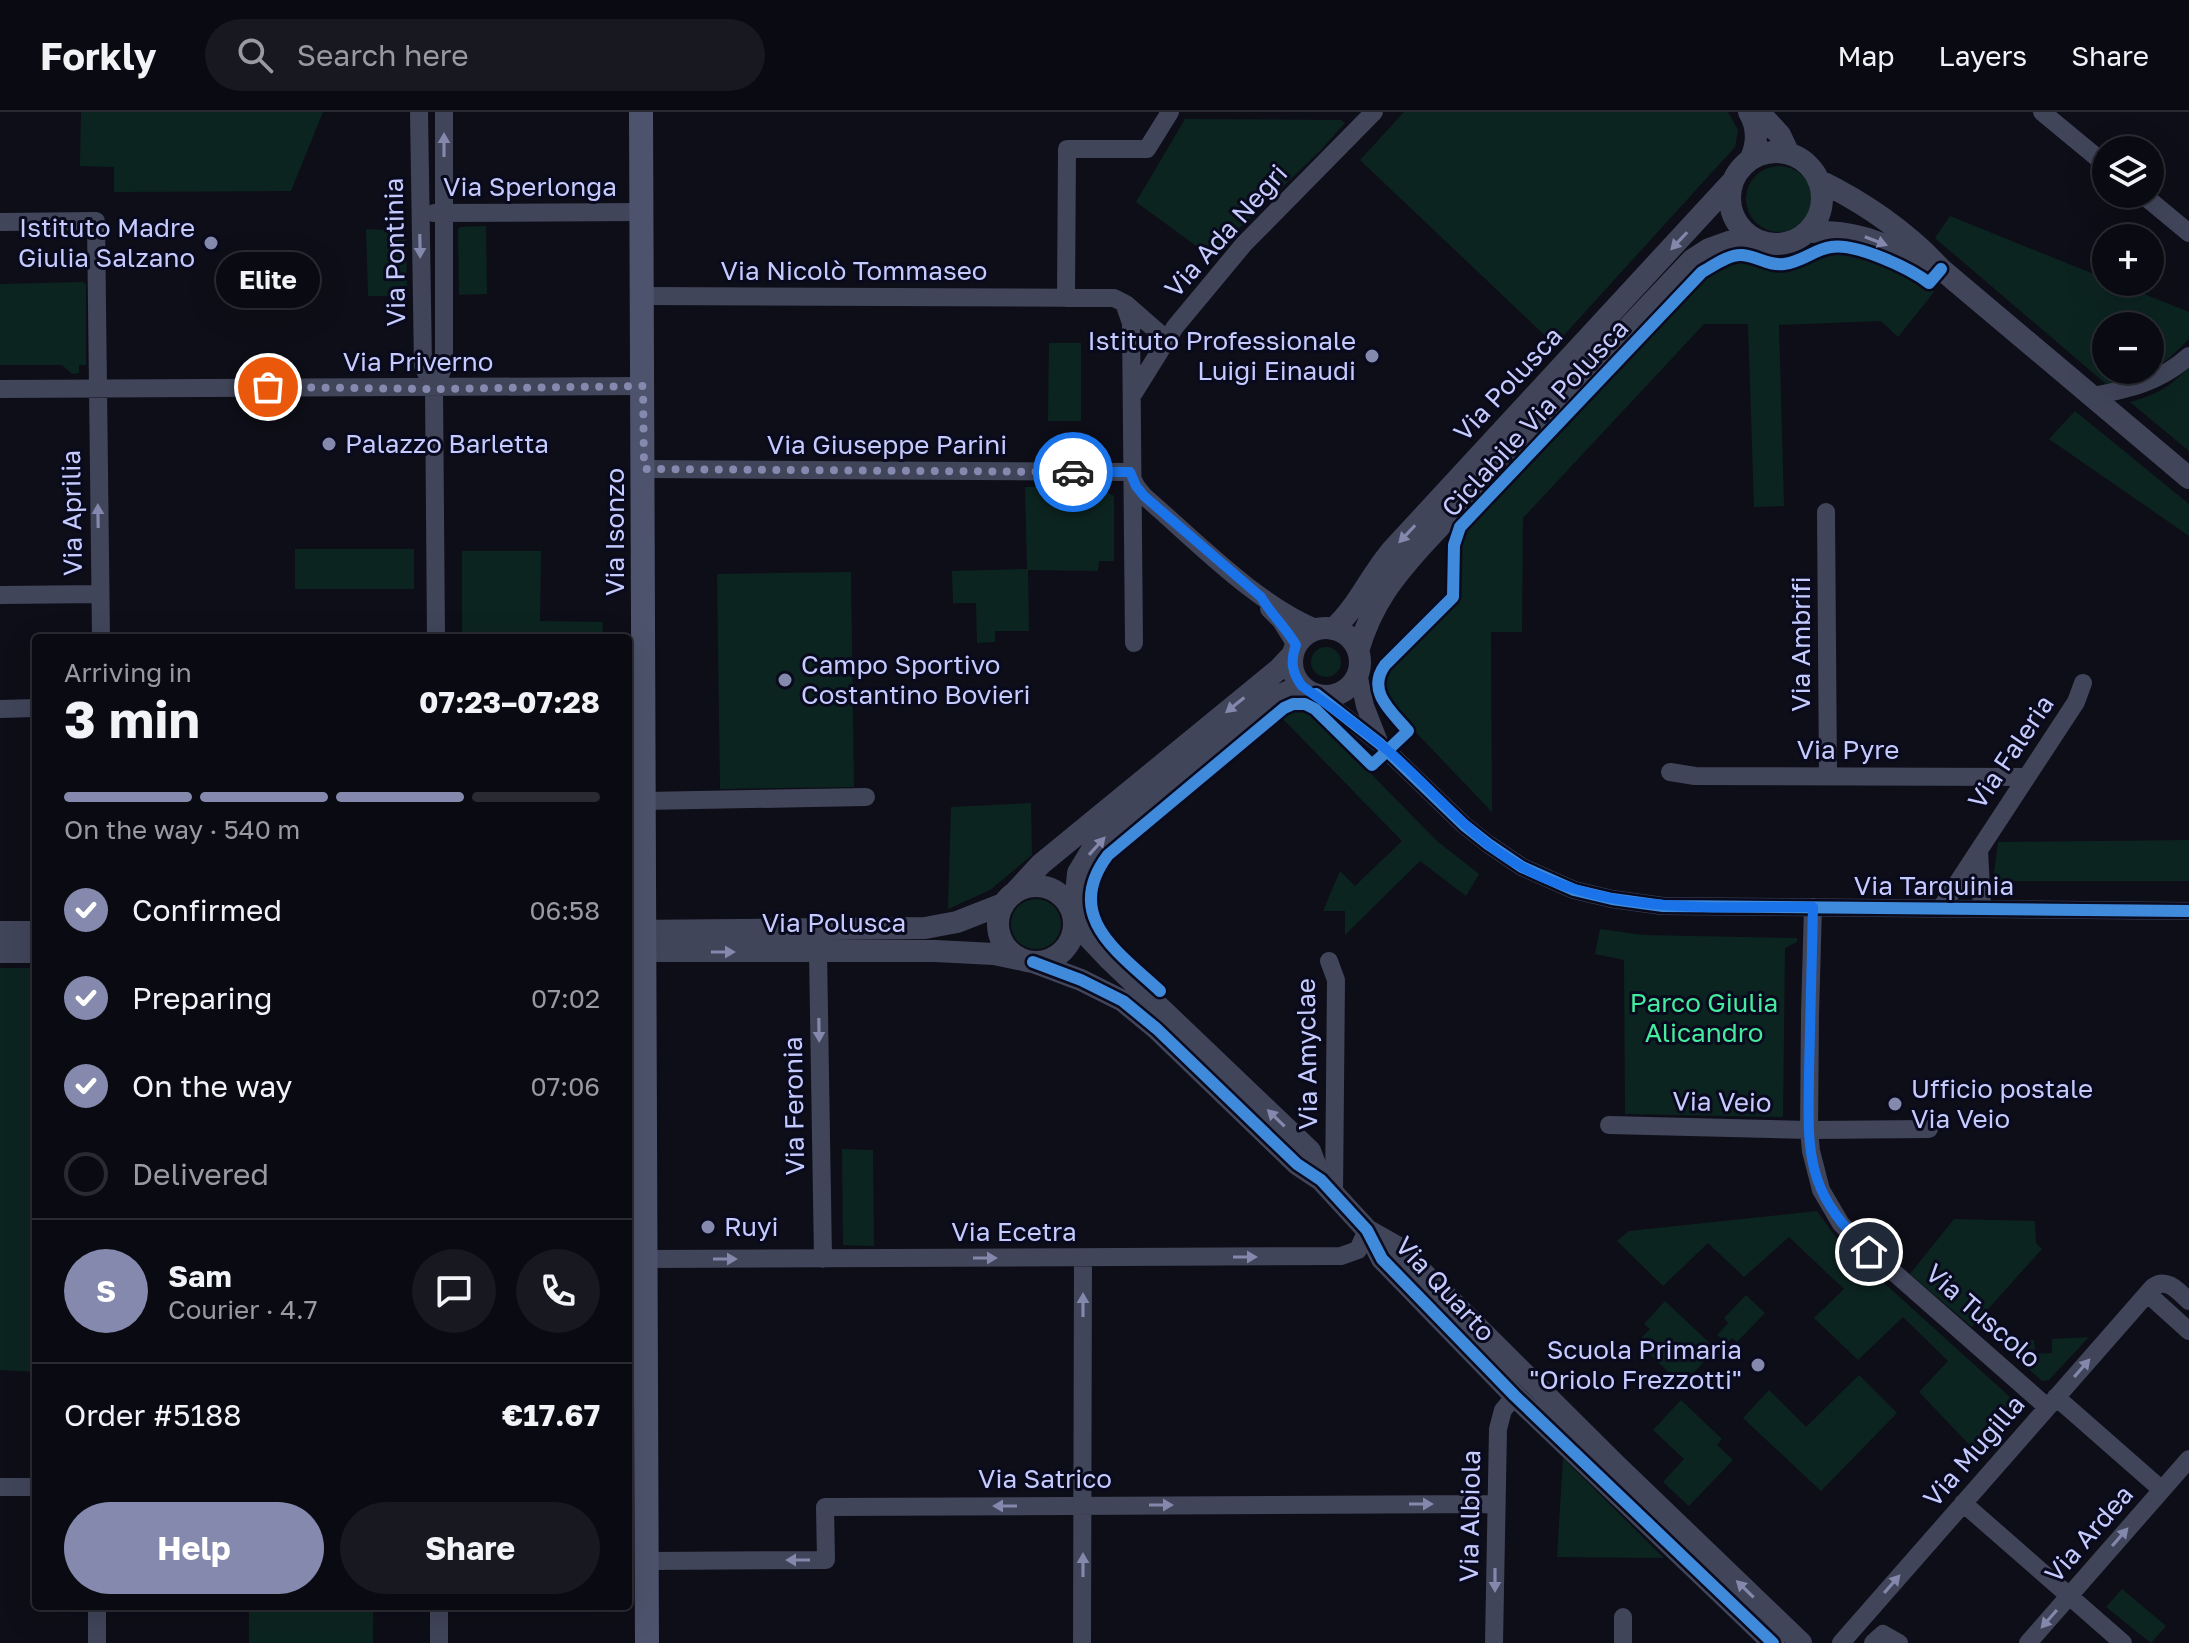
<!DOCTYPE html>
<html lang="en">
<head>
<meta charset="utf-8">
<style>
  :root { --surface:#0a0a12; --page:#181820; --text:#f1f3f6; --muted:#999a9f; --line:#2a2b32; --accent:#8589ae }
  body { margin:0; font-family:"Golos Text",sans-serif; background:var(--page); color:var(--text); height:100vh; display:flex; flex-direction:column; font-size:30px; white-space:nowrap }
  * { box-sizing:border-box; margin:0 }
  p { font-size:26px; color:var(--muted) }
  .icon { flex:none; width:44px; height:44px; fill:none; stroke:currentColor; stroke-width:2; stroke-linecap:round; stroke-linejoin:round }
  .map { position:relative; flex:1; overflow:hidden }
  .details { position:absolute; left:32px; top:522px; width:600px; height:976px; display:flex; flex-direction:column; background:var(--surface); border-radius:8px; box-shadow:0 8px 32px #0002,0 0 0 2px var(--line) }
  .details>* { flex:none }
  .tools { position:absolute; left:2092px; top:24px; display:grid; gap:16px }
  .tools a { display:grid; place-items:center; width:72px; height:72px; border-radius:50%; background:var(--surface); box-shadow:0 8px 32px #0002,0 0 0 2px var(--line); font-size:40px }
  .pin { position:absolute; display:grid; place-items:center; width:68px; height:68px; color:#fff; margin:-34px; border:4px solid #fff; border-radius:50%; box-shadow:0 2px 8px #0007 }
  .courier { position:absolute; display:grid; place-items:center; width:80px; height:80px; margin:-40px; border:6px solid #1a73e8; border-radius:50%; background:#fff; color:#222; box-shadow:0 2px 10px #0007 }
  .bubble { position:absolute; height:56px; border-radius:28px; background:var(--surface); box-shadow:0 8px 32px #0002,0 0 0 2px var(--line); font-size:26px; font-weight:700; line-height:56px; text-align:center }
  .headline em { font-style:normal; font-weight:700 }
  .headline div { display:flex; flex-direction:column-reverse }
  .headline { display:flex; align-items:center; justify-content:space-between; height:136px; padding:0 32px }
  h1 { font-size:52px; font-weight:700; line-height:60px }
  .bar { display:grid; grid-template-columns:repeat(4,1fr); gap:12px 8px; align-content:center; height:96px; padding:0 32px }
  .bar i { height:10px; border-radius:6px; background:var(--line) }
  .bar .active { background:var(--accent) }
  .bar p { grid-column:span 4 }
  .line { display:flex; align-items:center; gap:20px; padding:0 32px; border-top:2px solid var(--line) }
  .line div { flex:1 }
  .round { display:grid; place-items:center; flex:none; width:84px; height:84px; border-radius:42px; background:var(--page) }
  ol { padding:0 32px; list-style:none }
  li { display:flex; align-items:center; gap:24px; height:88px }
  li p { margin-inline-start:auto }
  li .icon { padding:8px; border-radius:50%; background:var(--accent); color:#fff; stroke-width:4 }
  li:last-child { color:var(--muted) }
  li i { width:44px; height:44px; border:4px solid var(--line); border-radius:50% }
  .primary-button { display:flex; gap:16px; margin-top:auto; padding:16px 32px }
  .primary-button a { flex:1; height:92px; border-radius:48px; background:var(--accent); color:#fff; font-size:32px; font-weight:700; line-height:92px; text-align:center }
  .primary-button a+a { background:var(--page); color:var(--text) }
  header { display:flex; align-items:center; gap:48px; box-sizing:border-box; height:112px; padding:0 40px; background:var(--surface); border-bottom:2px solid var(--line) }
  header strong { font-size:38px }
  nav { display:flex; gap:44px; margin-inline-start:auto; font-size:28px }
  .search { width:560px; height:72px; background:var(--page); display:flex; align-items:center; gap:20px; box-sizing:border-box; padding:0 28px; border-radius:44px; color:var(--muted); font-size:30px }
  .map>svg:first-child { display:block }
  .green { fill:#0c2420; fill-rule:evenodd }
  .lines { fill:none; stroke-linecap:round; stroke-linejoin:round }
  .minor { stroke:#41455a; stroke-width:18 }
  .tertiary { stroke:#41455a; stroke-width:22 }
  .secondary { stroke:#4e536d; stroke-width:24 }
  .cycleway-casing { stroke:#090a1d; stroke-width:17 }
  .cycleway { stroke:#408adc; stroke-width:12 }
  .oneway { fill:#8388ac }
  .done { stroke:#8589ae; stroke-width:8; stroke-dasharray:0 14.4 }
  .route { stroke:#1a73e8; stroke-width:10 }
  .poi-dot { fill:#8589ae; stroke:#090a1d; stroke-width:3 }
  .labels { text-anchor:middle; stroke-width:6; stroke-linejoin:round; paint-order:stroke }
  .street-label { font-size:26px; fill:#c5cbff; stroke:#090a1d }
  .poi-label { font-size:26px; fill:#c5cbff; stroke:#090a1d; text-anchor:start }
  .park-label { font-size:26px; fill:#45eb9e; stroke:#090a1d }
</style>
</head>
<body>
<header>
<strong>Forkly</strong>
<div class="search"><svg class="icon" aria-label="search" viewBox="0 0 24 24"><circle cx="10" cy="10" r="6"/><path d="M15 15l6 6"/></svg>Search here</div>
<nav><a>Map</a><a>Layers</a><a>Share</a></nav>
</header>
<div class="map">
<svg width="2189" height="1531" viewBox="0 0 2189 1531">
  <rect width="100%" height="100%" fill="#0e0e18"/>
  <path class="green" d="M81,0H323L291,79L114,80V55L80,54Z
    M1404,0H1728L1738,18L1735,35L1555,233L1360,48Z
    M1185,7L1341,8L1345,11L1321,38L1210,144L1136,90Z
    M1746 87a33 33 0 1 1 66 0a33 33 0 1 1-66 0Z
    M1950,104L2106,167V170H2114L2189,200V227C2157,259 2151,263 2106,272L1935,126ZM2106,214H2150V258H2106Z
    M486,114L487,182L459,183L458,117L461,115Z
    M366,117L406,119L407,184H368Z
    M1831,138C1866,141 1907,158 1934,180L1898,225L1881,209L1779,213L1784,394L1754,395L1748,212H1704L1523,406L1522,520H1491L1492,700L1386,589L1379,574L1382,566L1458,484V440L1463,420L1706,162L1740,146L1778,156L1800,153Z
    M83,170L86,173V253H79V261L72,262L62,253H0V172Z
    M1049,231H1081V309H1048Z
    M2189,254V339L2130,290C2156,283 2172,274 2189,254Z
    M2075,299L2189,392V424L2049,327Z
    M1025,375H1098L1114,384V449H1099L1098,459L1028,458L1029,519H995V530L977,531L976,491H953L952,459L1027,457Z
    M295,437H414V477H295Z
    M462,439H541L540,509L603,510L602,526H462Z
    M851,460L854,675L720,677L717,462Z
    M1311 550a15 15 0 1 1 30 0a15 15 0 1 1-30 0Z
    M1297,598L1306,600L1317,607L1437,729L1479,762L1466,784L1420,749L1345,823V799H1323L1340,759L1355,774L1402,729L1281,605Z
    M1031,691L1032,743L990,778L948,797L951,695Z
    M2189,728V769H1993L1998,730Z
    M1011 812a25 25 0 1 1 50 0a25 25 0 1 1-50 0Z
    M1600,817L1643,823L1797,826V830L1785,836L1783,1005L1625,1002L1624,848L1595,842Z
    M0,856H36V1260L0,1258Z
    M842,1037L873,1038L874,1134L843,1133Z
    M1817,1099L1840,1131L1856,1147L1854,1150L1868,1164L1872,1160L2022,1296L1981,1345L1919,1280L1948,1249L1903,1205L1858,1248L1814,1206L1844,1177L1789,1125L1744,1165L1708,1131L1663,1174L1617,1129L1629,1119Z
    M1954,1107L2035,1109L2036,1131L2042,1137L1972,1215L1910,1162Z
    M1746,1183L1765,1201L1737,1230L1732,1226L1727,1231L1717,1223L1728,1211L1724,1206Z
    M1665,1189L1716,1237L1682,1273L1637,1230L1650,1217L1644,1212Z
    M2089,1225L2049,1268L2042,1269L2002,1233L2005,1229L2034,1228L2035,1242L2052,1241V1227Z
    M1859,1263L1897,1301L1821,1379L1743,1306L1769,1278L1806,1315Z
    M1681,1288L1722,1327L1717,1333L1733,1348L1689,1394L1663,1370L1684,1347L1653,1318Z
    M1563,1346L1664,1446L1557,1445Z
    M2122,1477L2166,1514L2151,1531L2106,1495Z
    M249,1494H373V1531H249Z"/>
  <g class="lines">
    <path class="minor" d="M419,0L423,254L434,277
      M2042,0L2106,53
      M2142,82L2189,121
      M434,101L641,100
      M0,110L96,109L101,526
      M642,184L1114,186L1124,191L1131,211L1134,531
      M1066,186L1067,37H1147L1170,0
      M1126,192L1166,227
      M0,277L643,274
      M1132,284L1175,215L1244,132L1374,0
      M2092,284C2130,277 2160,270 2189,244
      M644,357L1130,360
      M1131,363L1136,374L1144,384C1195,428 1256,492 1318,517
      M1826,400L1828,664
      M0,483L100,482
      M1269,497L1281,509L1296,533
      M436,526L434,277L444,254V0
      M1358,561L1365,594L1380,632
      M1316,582L1380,632L1464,713L1488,732L1522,755L1574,778L1612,787L1663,794L2189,799
      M0,597L36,596
      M1670,660L1695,664L2026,665
      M644,689L866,685
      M1979,738L1982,796
      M1813,795L1810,902L1809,1018L1811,1039L1821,1078L1841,1112L1856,1127L2047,1295
      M1941,796L2076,590L2083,571
      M818,840L823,1147
      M1329,849L1336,868L1334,1082
      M1609,1013L1809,1018L1929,1017
      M647,1147L1341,1144L1358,1138L1367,1118
      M2148,1182L2189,1219
      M2056,1285L2162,1378
      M0,1375H36
      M1963,1391L2123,1531
      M648,1449L826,1448L825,1395L1495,1392
      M97,1494V1531
      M439,1494V1531
      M1623,1505V1531
      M1082,1531L1083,1146
      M1494,1531L1498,1317L1503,1298L1515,1284
      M1841,1531L2153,1175C2167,1165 2178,1179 2189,1189
      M1873,1531L1883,1522L1899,1531
      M2028,1531L2189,1347"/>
    <path class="tertiary" d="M1749,0C1758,15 1758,30 1751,46
      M1759,0L1780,23L1789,42
      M1730 86a46 46 0 1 1 92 0a46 46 0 1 1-92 0Z
      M1818,68C1863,90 1907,120 1941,157L2189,366
      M1807,120C1854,117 1883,132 1925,150
      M1292 550a34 34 0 1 1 68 0a34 34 0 1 1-68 0Z
      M1333,517C1357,496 1371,462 1393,437L1731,71
      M1358,539C1372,491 1394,464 1428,427L1692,148L1709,137L1748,123
      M998 812a38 38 0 1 1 76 0a38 38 0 1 1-76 0Z
      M1016,779L1041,752L1279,557L1293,542
      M1074,805L1078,761L1093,736L1119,712L1275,585L1302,574
      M1074,810L1108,846L1310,1039L1321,1068
      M628,819L925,816L957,810L1003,792
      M0,820H36
      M628,839H935L994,842L1023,848
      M0,840H36
      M1033,850L1081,868L1123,889L1157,917L1297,1052L1321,1068L1367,1118L1382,1147L1515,1284L1773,1531
      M1367,1118L1397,1135L1615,1352L1801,1531"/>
    <path class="secondary" d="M641,0L647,1531"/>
    <defs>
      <path id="cycleway" d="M1316,582L1380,632L1464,713L1488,732L1522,755L1574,778L1612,787L1663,794L2189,799
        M1033,850L1081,868L1123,889L1157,917L1297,1052L1321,1068L1367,1118L1382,1147L1515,1284L1773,1531
        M1160,879C1118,840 1062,804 1108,743L1284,596L1293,592H1305L1315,597L1372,653L1408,619C1391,599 1366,579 1385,553L1453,485L1454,433L1460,415L1702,160C1713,154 1729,142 1742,143C1757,144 1768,154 1784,152C1802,150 1815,137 1831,135C1856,131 1910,156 1929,171L1941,157"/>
    </defs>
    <use href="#cycleway" class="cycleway-casing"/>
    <use href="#cycleway" class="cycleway"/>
  </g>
  <defs><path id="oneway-solid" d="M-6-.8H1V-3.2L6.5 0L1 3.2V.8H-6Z" transform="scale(2)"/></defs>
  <g class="oneway">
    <use href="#oneway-solid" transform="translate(444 33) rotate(-90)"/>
    <use href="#oneway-solid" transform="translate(1679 129) rotate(133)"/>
    <use href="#oneway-solid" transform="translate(1876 129) rotate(21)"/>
    <use href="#oneway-solid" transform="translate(420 134) rotate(89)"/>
    <use href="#oneway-solid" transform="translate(98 404) rotate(-91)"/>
    <use href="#oneway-solid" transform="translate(1407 422) rotate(133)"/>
    <use href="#oneway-solid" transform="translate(1235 593) rotate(141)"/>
    <use href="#oneway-solid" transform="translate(1097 734) rotate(-48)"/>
    <use href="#oneway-solid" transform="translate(723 840)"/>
    <use href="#oneway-solid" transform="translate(819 918) rotate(89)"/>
    <use href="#oneway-solid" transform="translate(1276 1006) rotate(-136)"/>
    <use href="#oneway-solid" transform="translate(1245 1145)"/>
    <use href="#oneway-solid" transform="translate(985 1146)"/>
    <use href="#oneway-solid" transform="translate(725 1147)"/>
    <use href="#oneway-solid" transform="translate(1083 1193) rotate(-90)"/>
    <use href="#oneway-solid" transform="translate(2082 1256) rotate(-49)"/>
    <use href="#oneway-solid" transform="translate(1421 1392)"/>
    <use href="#oneway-solid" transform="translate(1161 1393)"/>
    <use href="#oneway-solid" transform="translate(1005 1394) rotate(180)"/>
    <use href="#oneway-solid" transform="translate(2120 1425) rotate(-49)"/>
    <use href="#oneway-solid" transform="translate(798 1448) rotate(180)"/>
    <use href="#oneway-solid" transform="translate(1083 1453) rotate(-90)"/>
    <use href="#oneway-solid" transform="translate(1495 1468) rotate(90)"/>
    <use href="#oneway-solid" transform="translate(1892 1472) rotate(-49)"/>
    <use href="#oneway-solid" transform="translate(1745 1477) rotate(-136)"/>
    <use href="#oneway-solid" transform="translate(2049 1507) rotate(131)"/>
  </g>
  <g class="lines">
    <path class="done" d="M268,275L434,277L643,274L644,357L1073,360"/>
    <path class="route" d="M1073,360H1130L1136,374L1144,384L1261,485C1271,502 1286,516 1296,533C1290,549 1292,561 1302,574C1328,593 1355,611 1380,632C1429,672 1466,724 1522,755C1611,804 1715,794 1813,795C1812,850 1810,906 1809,961C1809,999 1805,1041 1821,1077C1832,1102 1850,1121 1869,1140"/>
  </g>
  <g class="poi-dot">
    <circle cx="211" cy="131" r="8"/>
    <circle cx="1372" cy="244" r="8"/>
    <circle cx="329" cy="332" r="8"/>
    <circle cx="785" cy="568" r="8"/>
    <circle cx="1895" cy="992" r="8"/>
    <circle cx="708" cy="1115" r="8"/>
    <circle cx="1758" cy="1253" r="8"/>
  </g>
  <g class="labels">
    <g class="street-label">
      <text x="530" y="84">Via Sperlonga</text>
      <text transform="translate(1226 119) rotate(-48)" y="9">Via Ada Negri</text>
      <text transform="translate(395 140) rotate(-91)" y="9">Via Pontinia</text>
      <text x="854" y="168">Via Nicolò Tommaseo</text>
      <text x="418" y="259">Via Priverno</text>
      <text transform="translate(1508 272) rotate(-47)" y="9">Via Polusca</text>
      <text transform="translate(1535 306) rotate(-47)" y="9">Ciclabile Via Polusca</text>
      <text x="887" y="342">Via Giuseppe Parini</text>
      <text transform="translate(72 401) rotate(-91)" y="9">Via Aprilia</text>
      <text transform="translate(615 420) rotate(-90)" y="9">Via Isonzo</text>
      <text transform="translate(1801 532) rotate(-90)" y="9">Via Ambrifi</text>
      <text x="1848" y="647">Via Pyre</text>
      <text transform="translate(2011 640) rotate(-56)" y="9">Via Faleria</text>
      <text x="1934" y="783">Via Tarquinia</text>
      <text x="834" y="820">Via Polusca</text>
      <text transform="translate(1307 942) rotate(-91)" y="9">Via Amyclae</text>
      <text transform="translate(1722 990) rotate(1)" y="9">Via Veio</text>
      <text transform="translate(794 994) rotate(-91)" y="9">Via Feronia</text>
      <text x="1014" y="1129">Via Ecetra</text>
      <text transform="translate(1445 1177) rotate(47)" y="9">Via Quarto</text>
      <text transform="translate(1983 1204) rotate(41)" y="9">Via Tuscolo</text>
      <text transform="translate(1974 1339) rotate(-49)" y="9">Via Mugilla</text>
      <text x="1045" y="1376">Via Satrico</text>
      <text transform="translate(1470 1404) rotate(-89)" y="9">Via Albiola</text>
      <text transform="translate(2089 1422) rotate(-49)" y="9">Via Ardea</text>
    </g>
    <g class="poi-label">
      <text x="195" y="125" text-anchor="end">Istituto Madre<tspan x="195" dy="30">Giulia Salzano</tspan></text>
      <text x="1356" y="238" text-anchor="end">Istituto Professionale<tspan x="1356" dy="30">Luigi Einaudi</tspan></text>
      <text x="345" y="341">Palazzo Barletta</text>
      <text x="801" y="562">Campo Sportivo<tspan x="801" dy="30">Costantino Bovieri</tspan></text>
      <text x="1911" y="986">Ufficio postale<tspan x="1911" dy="30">Via Veio</tspan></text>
      <text x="724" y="1124">Ruyi</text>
      <text x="1742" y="1247" text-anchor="end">Scuola Primaria<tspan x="1742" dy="30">"Oriolo Frezzotti"</tspan></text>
    </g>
    <g class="park-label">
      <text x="1704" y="900">Parco Giulia<tspan x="1704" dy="30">Alicandro</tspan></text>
    </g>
  </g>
</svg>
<div class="tools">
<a><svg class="icon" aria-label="layers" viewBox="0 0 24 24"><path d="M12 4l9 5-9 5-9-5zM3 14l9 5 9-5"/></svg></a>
<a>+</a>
<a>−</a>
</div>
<div class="pin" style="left:268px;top:275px;background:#ea580c"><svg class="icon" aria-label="bag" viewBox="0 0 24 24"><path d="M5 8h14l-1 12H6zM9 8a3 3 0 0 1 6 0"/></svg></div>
<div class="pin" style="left:1869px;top:1140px;background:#1f2937"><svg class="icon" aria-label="home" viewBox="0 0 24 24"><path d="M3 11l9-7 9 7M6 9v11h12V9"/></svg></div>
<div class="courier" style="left:1073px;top:360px"><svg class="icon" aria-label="car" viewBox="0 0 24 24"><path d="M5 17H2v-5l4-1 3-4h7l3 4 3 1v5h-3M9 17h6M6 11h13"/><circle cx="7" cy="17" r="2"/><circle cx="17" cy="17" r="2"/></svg></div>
<div class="bubble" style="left:216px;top:140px;width:104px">Elite</div>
<section class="details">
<div class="headline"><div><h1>3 min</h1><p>Arriving in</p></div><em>07:23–07:28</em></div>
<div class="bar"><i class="active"></i><i class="active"></i><i class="active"></i><i></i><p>On the way · 540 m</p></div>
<ol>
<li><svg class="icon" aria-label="check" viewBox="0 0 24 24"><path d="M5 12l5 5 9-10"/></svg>Confirmed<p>06:58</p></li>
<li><svg class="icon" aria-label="check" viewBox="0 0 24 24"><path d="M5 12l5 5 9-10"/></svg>Preparing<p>07:02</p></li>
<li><svg class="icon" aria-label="check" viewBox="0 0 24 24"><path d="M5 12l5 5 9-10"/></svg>On the way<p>07:06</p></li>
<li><i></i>Delivered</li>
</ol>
<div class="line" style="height:144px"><b class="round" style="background:var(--accent);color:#fff">S</b><div><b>Sam</b><p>Courier · 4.7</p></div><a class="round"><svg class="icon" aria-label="chat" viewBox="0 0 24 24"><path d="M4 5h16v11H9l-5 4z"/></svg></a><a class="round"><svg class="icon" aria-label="phone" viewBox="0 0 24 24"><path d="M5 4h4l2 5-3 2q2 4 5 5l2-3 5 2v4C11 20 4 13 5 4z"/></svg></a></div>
<div class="line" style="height:104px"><div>Order #5188</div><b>€17.67</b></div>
<div class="primary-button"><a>Help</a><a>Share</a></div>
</section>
</div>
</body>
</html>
